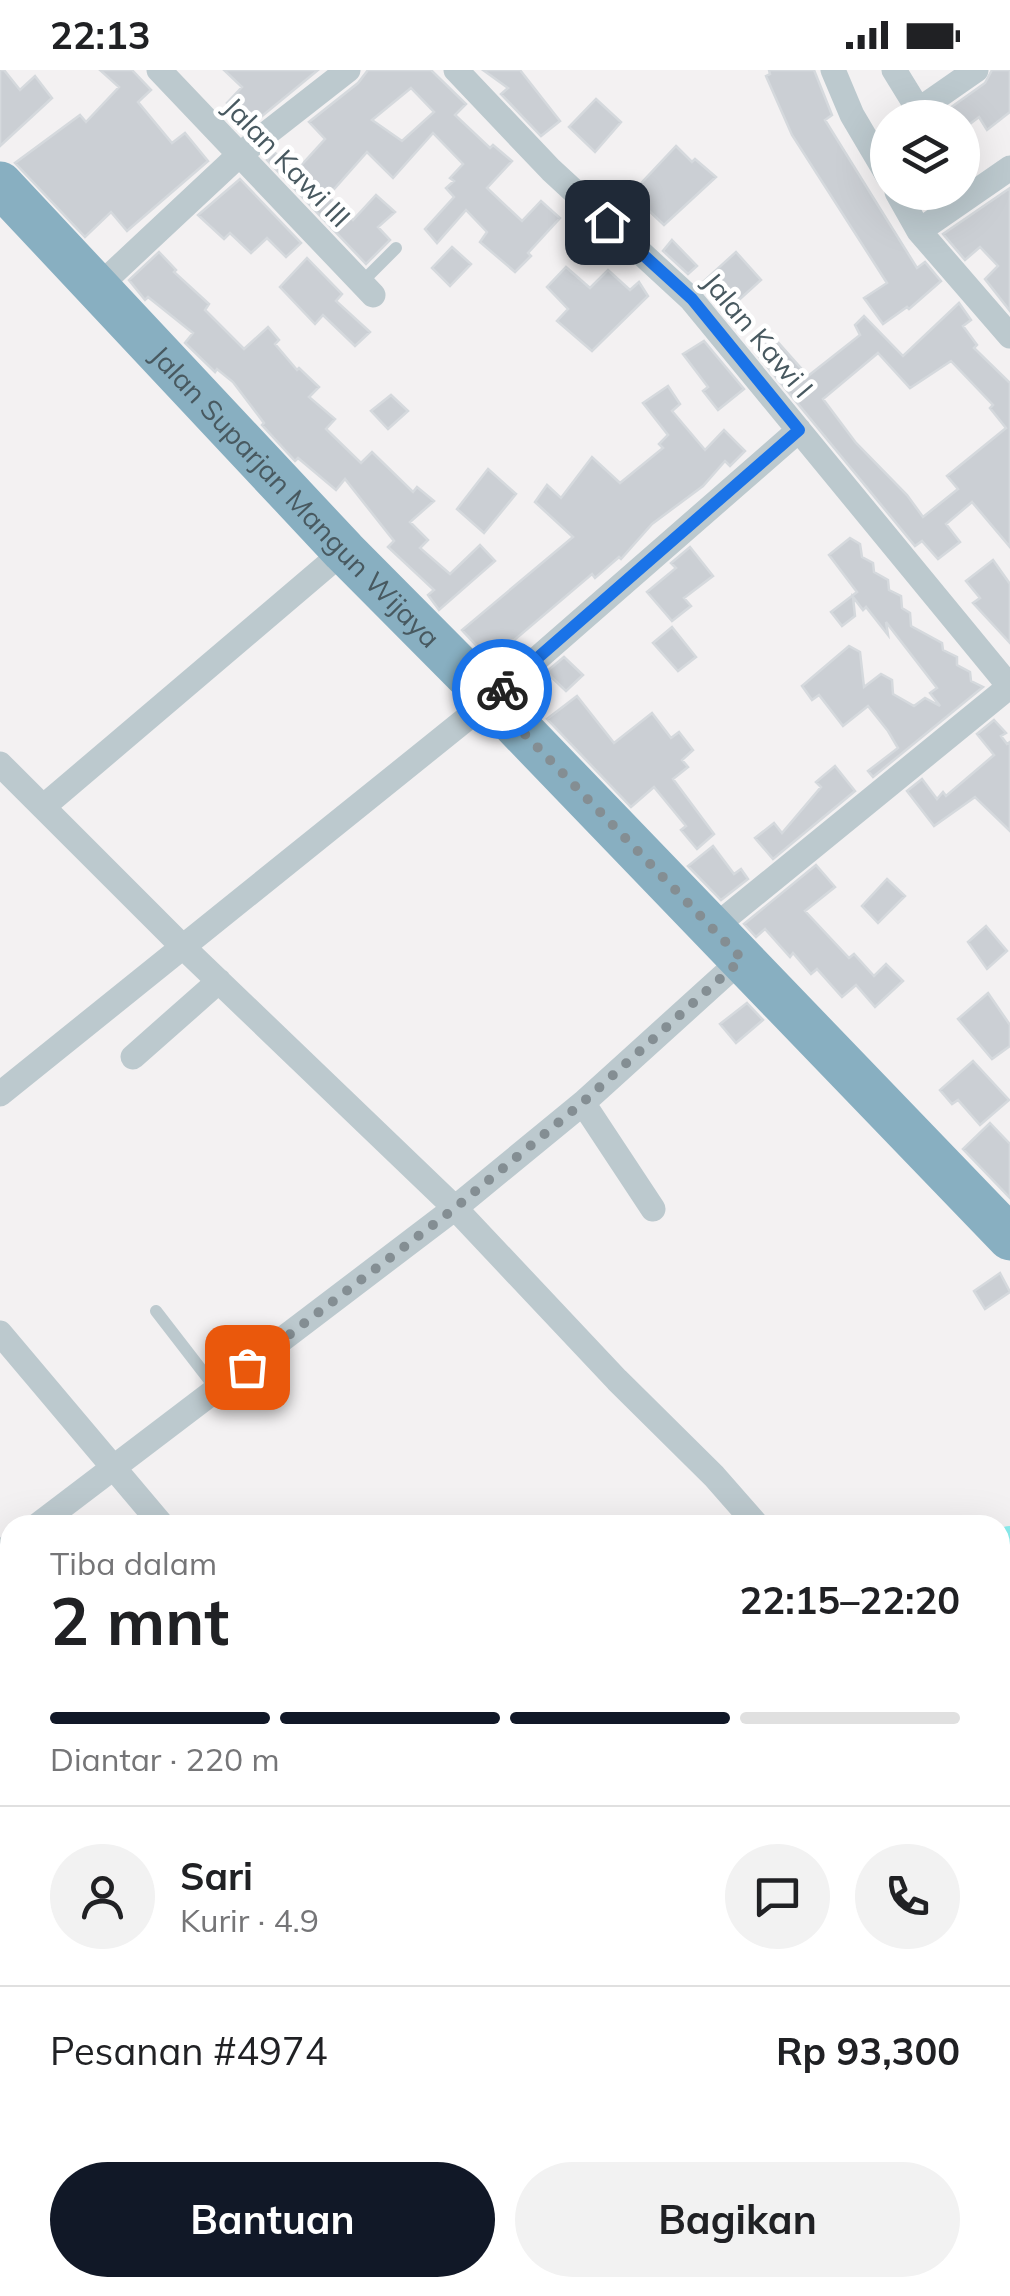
<!DOCTYPE html>
<html lang="id">
<head>
<meta charset="utf-8">
<style>
  :root { --surface:#fff; --page:#f2f2f2; --text:#202124; --muted:#757577; --line:#e0e0e0; --accent:#111827 }
  body { margin:0; font-family:Mulish,sans-serif; background:var(--page); color:var(--text); height:100vh; display:flex; flex-direction:column; font-size:38px; white-space:nowrap }
  * { box-sizing:border-box; margin:0 }
  p { font-size:32px; color:var(--muted) }
  .icon { flex:none; width:55px; height:55px; fill:none; stroke:currentColor; stroke-width:2; stroke-linecap:round; stroke-linejoin:round }
  .map { position:relative; flex:1; overflow:hidden }
  .sheet { position:absolute; left:0px; top:1445px; width:1010px; height:782px; display:flex; flex-direction:column; background:var(--surface); border-radius:30px 30px 0 0; box-shadow:0 10px 40px #0002 }
  .sheet>* { flex:none }
  .buttons { position:absolute; left:870px; top:30px; display:grid; gap:20px }
  .buttons a { display:grid; place-items:center; width:110px; height:110px; border-radius:50%; background:var(--surface); box-shadow:0 10px 40px #0002; font-size:50px }
  .pin { position:absolute; display:grid; place-items:center; width:85px; height:85px; color:#fff; margin:-42px; border-radius:20px; box-shadow:0 5px 15px #0006 }
  .courier { position:absolute; display:grid; place-items:center; width:100px; height:100px; margin:-50px; border:8px solid #1a73e8; border-radius:50%; background:#fff; color:#222; box-shadow:0 2px 12px #0007 }
  .summary em { font-style:normal; font-weight:700 }
  .summary div { display:flex; flex-direction:column-reverse }
  .summary { display:flex; align-items:center; justify-content:space-between; height:170px; padding:0 50px }
  h1 { font-size:65px; font-weight:700; line-height:75px }
  .bar { display:grid; grid-template-columns:repeat(4,1fr); gap:15px 10px; align-content:center; height:120px; padding:0 50px }
  .bar i { height:12px; border-radius:8px; background:var(--line) }
  .bar .current { background:var(--accent) }
  .bar p { grid-column:span 4 }
  .line { display:flex; align-items:center; gap:25px; padding:0 50px; border-top:2px solid var(--line) }
  .line div { flex:1 }
  .round { display:grid; place-items:center; flex:none; width:105px; height:105px; border-radius:52px; background:var(--page) }
  .button { display:flex; gap:20px; margin-top:auto; padding:20px 50px }
  .button a { flex:1; height:115px; border-radius:60px; background:var(--accent); color:#fff; font-size:40px; font-weight:700; line-height:115px; text-align:center }
  .button a+a { background:var(--page); color:var(--text) }
  .status { display:flex; justify-content:space-between; align-items:center; height:70px; padding:0 50px; background:var(--surface); direction:ltr }
  .status svg { height:28px; fill:currentColor }
  .map>svg:first-child { display:block }
  .lines { fill:none; stroke-linecap:round; stroke-linejoin:round }
  .river { stroke:#8beff0; stroke-width:38 }
  .building { fill:#cbcfd4; stroke:#d5d9dd; stroke-width:2.5; fill-rule:evenodd }
  .lane { stroke:#bcc9ce; stroke-width:12 }
  .street { stroke:#bcc9ce; stroke-width:25 }
  .highway { stroke:#88afc1; stroke-width:45 }
  .done { stroke:#848e93; stroke-width:10; stroke-dasharray:0 18 }
  .route { stroke:#1a73e8; stroke-width:12 }
  .labels { text-anchor:middle; stroke-width:9; stroke-linejoin:round; paint-order:stroke }
  .street-label { font-size:28px; fill:#485960; stroke:#fff }
</style>
</head>
<body>
<div class="status"><b>22:13</b><svg viewBox="0 0 49 12"><path d="M0 12V9h3v3zM5 12V6h3v6zM10 12V3h3v9zM15 12V0h3v12zM26 1h20v11H26zM47 4h2v5h-2z"/></svg></div>
<div class="map">
<svg width="1010" height="2226" viewBox="0 0 1010 2226">
  <rect width="100%" height="100%" fill="#f3f1f2"/>
  <g class="lines">
    <path class="river" d="M1000,1484L1010,1475
      M0,2065L10,2063"/>
  </g>
  <path class="building" d="M0,0H4L20,20L35,6L52,28L0,76Z
    M100,0H132L151,20L138,32L172,73L185,63L208,91L127,161L111,142L85,167L15,93L80,45L86,52L119,17Z
    M224,0H318L250,56L227,33L242,17Z
    M368,0H431L466,34L455,45L490,78L493,75L512,91L487,118L522,151L541,131L560,148L528,183L531,186L515,202L480,172L487,162L466,140L437,173L425,159L454,127L446,118L454,111L450,108L463,94L433,63L393,108L367,82L328,126L353,150L376,125L395,142L378,157L390,170L366,194L267,90L274,82L296,101L325,69L309,52L358,13ZM411,18L434,42L402,71L372,50Z
    M483,0H520L560,51L541,66L501,24L508,18Z
    M769,0H814L832,45L825,50L917,198L925,192L941,211L909,239L907,237L883,254L864,228L887,213L792,65L766,6L770,4Z
    M992,0H1010V42L987,60L979,47L962,60V48H936L985,13Z
    M596,29L621,52L595,82L569,57Z
    M676,76L692,92L695,89L716,107L664,155L645,137L631,152L604,127L616,115L629,126Z
    M240,109L301,173L286,187L267,168L251,183L230,163L224,169L198,145Z
    M1010,118V241L985,209L998,196L980,177L965,190L943,164Z
    M672,170L697,196L688,204L663,181Z
    M452,177L471,194L450,216L432,198Z
    M159,182L176,200L174,202L209,234L205,240L244,279L268,257L279,270L275,274L297,300L299,298L319,317L309,327L335,349L326,359L361,393L372,382L413,422L417,417L434,431L410,452L428,470L420,478L450,504L480,475L495,491L439,540L428,525L434,520L388,477L394,471L345,409L336,420L298,388L295,391L262,355L264,353L233,312L217,299L215,302L185,273L193,263L148,227L145,230L129,210Z
    M736,182L761,210L729,239L704,211Z
    M307,188L342,224L336,231L370,262L355,276L323,245L315,254L280,217Z
    M566,197L590,218L608,200L630,220L639,212L648,226L592,281L557,251L568,239L547,217Z
    M959,233L971,250L963,256L977,275L974,278L1010,313V477L972,432L946,454L960,472L938,489L922,471L915,476L756,283L761,278L756,272L768,261L808,306L860,265L855,255L864,246L903,286ZM878,283L910,318L951,291L993,335L990,338L1006,358L947,406L958,419L923,447L907,425L856,373L823,329Z
    M704,271L744,319L718,340L703,321L708,317L683,284Z
    M668,316L680,334L672,341L705,380L724,360L745,381L730,396L725,391L703,416L652,454L621,489L619,487L595,508L592,504L505,578L501,573L486,586L462,560L573,467L535,432L547,415L561,428L592,387L620,413L663,378L659,374L668,365L643,333Z
    M391,325L408,341L388,359L371,341Z
    M488,399L516,424L484,463L457,439Z
    M850,468L860,474L862,487L873,493L874,502L888,510L889,520L901,526L902,538L910,543L911,556L942,573L943,580L957,587V595L970,602L971,611L983,617L873,707L868,701L898,678L888,661L868,636L843,656L819,625L812,630L802,616L849,576L860,582L864,617L881,604L892,610L893,624L914,636L925,628L940,636L930,623L937,618L886,552L888,565L866,537L863,540L853,527L855,546L842,556L831,542L857,522L829,485Z
    M690,477L713,506L684,528L691,536L672,551L647,522L676,498L671,493Z
    M993,490L1010,514V573L973,533L980,528L966,511Z
    M672,557L696,587L678,601L653,573Z
    M564,587L583,605L566,621L546,602Z
    M577,626L614,673L652,643L671,668L679,662L693,680L682,690L688,697L673,709L714,764L697,779L681,760L686,756L654,717L631,737L547,649Z
    M994,650L1006,663L1001,666L1007,674L1010,672V761L975,727L934,756L907,721L922,709L937,729L943,722L946,726L994,685L977,664Z
    M835,696L855,721L773,789L755,768L774,753L782,763L821,717L816,712Z
    M713,776L734,804L741,799L748,809L721,830L688,796Z
    M816,795L835,817L805,841L849,888L854,884L874,906L886,894L903,911L875,937L856,915L842,927L817,899L811,904L793,883L790,887L765,859L756,867L744,854Z
    M887,809L905,826L878,853L862,836Z
    M986,856L1007,881L987,899L968,872Z
    M988,923L1010,955V976L992,989L958,949Z
    M747,933L763,950L736,973L720,954Z
    M973,991L1009,1030L980,1055L958,1030L952,1034L940,1020Z
    M990,1053L1010,1074V1128L963,1079Z
    M1000,1203L1010,1222L985,1239L974,1221Z"/>
  <g class="lines">
    <path class="lane" d="M361,213L396,178
      M156,1241L217,1320"/>
    <path class="street" d="M159,0L373,225
      M456,0L551,100L691,229L1010,617
      M833,0L852,45L888,106
      M894,0L918,39
      M907,48L976,0
      M897,122L919,161L1010,266
      M919,161L1010,98
      M98,217L238,86L348,0
      M0,694L182,876L455,1138L617,1310L714,1406L757,1455
      M43,737L344,481
      M712,859L1009,617
      M133,987L219,911
      M0,1024L491,629L799,360
      M583,1033L653,1139
      M0,1263L162,1455
      M38,1455L455,1138L583,1033L742,889
      M0,1483L10,1476
      M0,1788L10,1779
      M0,1821L10,1812
      M1000,1860L1010,1852
      M1000,1889L1010,1902
      M1010,1949L1004,1954L1010,1963
      M1000,2042L1010,2056
      M0,2104L10,2101
      M233,2218L241,2226
      M794,2218L801,2226
      M497,2226L511,2218"/>
    <path class="highway" id="s1" d="M0,114L344,481L491,629L1010,1168"/>
  </g>
  <g class="lines">
    <path class="done" d="M247,1297L455,1138L582,1033L742,889L491,629L502,619"/>
    <path class="route" d="M502,619L799,360L692,229L607,152"/>
  </g>
  <g class="labels">
    <g class="street-label">
      <text transform="translate(287 92) rotate(46)" y="10">Jalan Kawi III</text>
      <text transform="translate(758 265) rotate(50)" y="10">Jalan Kawi I</text>
      <text dy="10" stroke="none"><textPath href="#s1" startOffset="430">Jalan Suparjan Mangun Wijaya</textPath></text>
    </g>
  </g>
</svg>
<div class="buttons">
<a><svg class="icon" aria-label="layers" viewBox="0 0 24 24"><path d="M12 4l9 5-9 5-9-5zM3 14l9 5 9-5"/></svg></a>
</div>
<div class="pin" style="left:247px;top:1297px;background:#ea580c"><svg class="icon" aria-label="bag" viewBox="0 0 24 24"><path d="M5 8h14l-1 12H6zM9 8a3 3 0 0 1 6 0"/></svg></div>
<div class="pin" style="left:607px;top:152px;background:#1f2937"><svg class="icon" aria-label="home" viewBox="0 0 24 24"><path d="M3 11l9-7 9 7M6 9v11h12V9"/></svg></div>
<div class="courier" style="left:502px;top:619px"><svg class="icon" aria-label="bike" viewBox="0 0 24 24"><circle cx="6" cy="16" r="4"/><circle cx="18" cy="16" r="4"/><path d="M6 16l4-8h5l3 8M10 8l3 8H6M13 5h3"/></svg></div>
<section class="sheet">
<div class="summary"><div><h1>2 mnt</h1><p>Tiba dalam</p></div><em>22:15–22:20</em></div>
<div class="bar"><i class="current"></i><i class="current"></i><i class="current"></i><i></i><p>Diantar · 220 m</p></div>
<div class="line" style="height:180px"><a class="round"><svg class="icon" aria-label="person" viewBox="0 0 24 24"><circle cx="12" cy="8" r="4"/><path d="M4 21q1-7 8-7t8 7"/></svg></a><div><b>Sari</b><p>Kurir · 4.9</p></div><a class="round"><svg class="icon" aria-label="chat" viewBox="0 0 24 24"><path d="M4 5h16v11H9l-5 4z"/></svg></a><a class="round"><svg class="icon" aria-label="phone" viewBox="0 0 24 24"><path d="M5 4h4l2 5-3 2q2 4 5 5l2-3 5 2v4C11 20 4 13 5 4z"/></svg></a></div>
<div class="line" style="height:130px"><div>Pesanan #4974</div><b>Rp 93,300</b></div>
<div class="button"><a>Bantuan</a><a>Bagikan</a></div>
</section>
</div>
</body>
</html>
